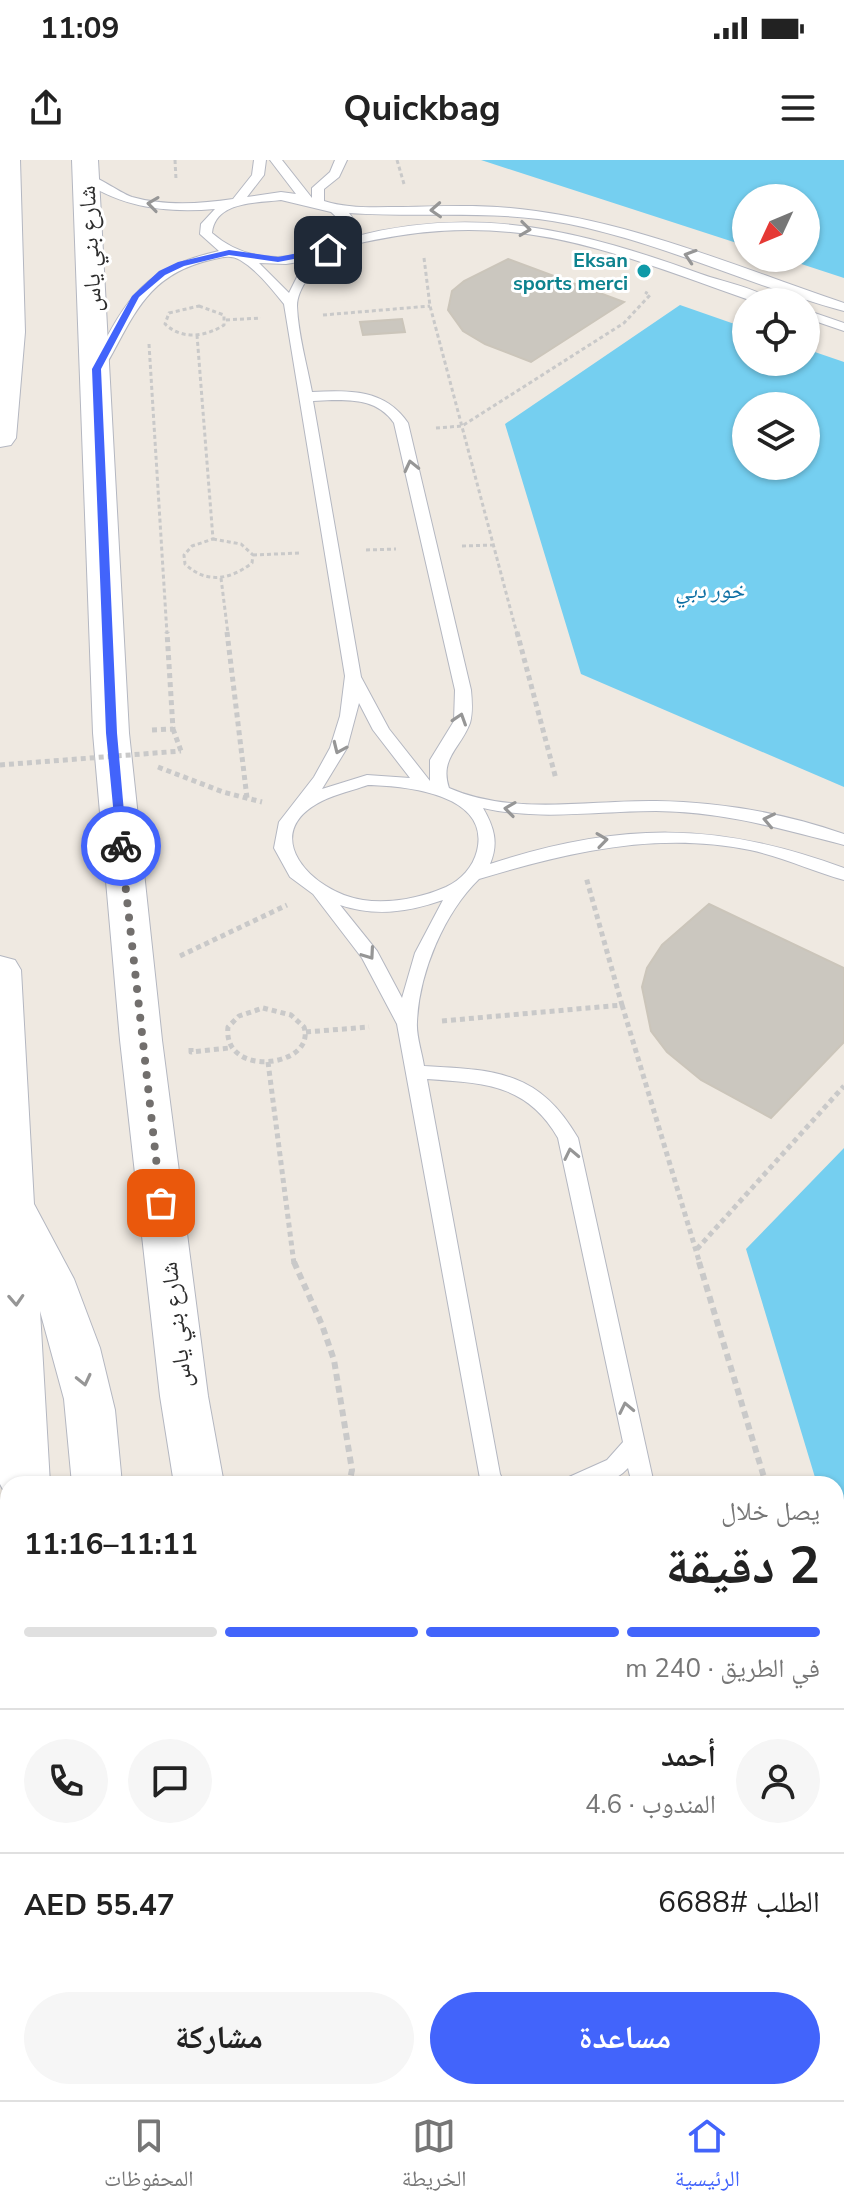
<!DOCTYPE html>
<html lang="ar">
<head>
<meta charset="utf-8">
<style>
  :root { --surface:#fff; --page:#f6f6f6; --text:#222; --muted:#767676; --line:#e0e0e0; --accent:#4264fb }
  body { margin:0; font-family:"Nunito Sans","Noto Naskh Arabic",sans-serif; background:var(--page); color:var(--text); direction:rtl; height:100vh; display:flex; flex-direction:column; font-size:30px; white-space:nowrap }
  * { box-sizing:border-box; margin:0 }
  p { font-size:26px; color:var(--muted) }
  .icon { flex:none; width:44px; height:44px; fill:none; stroke:currentColor; stroke-width:2; stroke-linecap:round; stroke-linejoin:round }
  .map { position:relative; flex:1; overflow:hidden; direction:ltr }
  .sheet { position:absolute; left:0px; top:1316px; width:844px; height:624px; display:flex; flex-direction:column; background:var(--surface); border-radius:24px 24px 0 0; box-shadow:0 2px 6px #0004; direction:rtl }
  .sheet>* { flex:none }
  .needle { width:52px; rotate:226deg }
  .buttons { position:absolute; left:732px; top:24px; display:grid; gap:16px }
  .buttons a { display:grid; place-items:center; width:88px; height:88px; border-radius:50%; background:var(--surface); box-shadow:0 2px 6px #0004; font-size:40px }
  .pin { position:absolute; display:grid; place-items:center; width:68px; height:68px; color:#fff; margin:-34px; border-radius:16px; box-shadow:0 4px 12px #0006 }
  .courier { position:absolute; display:grid; place-items:center; width:80px; height:80px; margin:-40px; border:6px solid #4264fb; border-radius:50%; background:#fff; color:#222; box-shadow:0 2px 10px #0007 }
  .overview em { font-style:normal; font-weight:700 }
  .overview div { display:flex; flex-direction:column-reverse }
  .overview { display:flex; align-items:center; justify-content:space-between; height:136px; padding:0 24px }
  h1 { font-size:52px; font-weight:700; line-height:60px }
  .bar { display:grid; grid-template-columns:repeat(4,1fr); gap:12px 8px; align-content:center; height:96px; padding:0 24px }
  .bar i { height:10px; border-radius:6px; background:var(--line) }
  .bar .active { background:var(--accent) }
  .bar p { grid-column:span 4 }
  .line { display:flex; align-items:center; gap:20px; padding:0 24px; border-top:2px solid var(--line) }
  .line div { flex:1 }
  .round { display:grid; place-items:center; flex:none; width:84px; height:84px; border-radius:42px; background:var(--page) }
  .primary-button { display:flex; gap:16px; margin-top:auto; padding:16px 24px }
  .primary-button a { flex:1; height:92px; border-radius:48px; background:var(--accent); color:#fff; font-size:32px; font-weight:700; line-height:92px; text-align:center }
  .primary-button a+a { background:var(--page); color:var(--text) }
  .status { display:flex; justify-content:space-between; align-items:center; height:56px; padding:0 40px; background:var(--surface); direction:ltr }
  .status svg { height:22px; fill:currentColor }
  header { display:flex; justify-content:space-between; align-items:center; height:104px; padding:0 24px; background:var(--surface); font-size:36px; font-weight:700 }
  .menu { display:flex; justify-content:space-around; align-items:center; height:112px; border-top:2px solid var(--line); background:var(--surface); font-size:22px; color:var(--muted) }
  .menu a { display:grid; justify-items:center; gap:4px }
  .menu .active { color:var(--accent) }
  .map>svg:first-child { display:block }
  .water { fill:#75cff0; fill-rule:evenodd }
  .building { fill:#cbc7bf; stroke:#cbc5ba; stroke-width:2 }
  .lines { fill:none; stroke-linecap:round; stroke-linejoin:round }
  .lane-casing { stroke:#b4b7c1; stroke-width:2 }
  .secondary-casing { stroke:#b4b7c1; stroke-width:2 }
  .path-far2 { stroke:#c9c9c9; stroke-width:3; stroke-dasharray:4 3; stroke-linecap:butt }
  .path-far1 { stroke:#c9c9c9; stroke-width:5; stroke-dasharray:5 4; stroke-linecap:butt }
  .path { stroke:#c9c9c9; stroke-width:6; stroke-dasharray:7 5; stroke-linecap:butt }
  .lane { fill:#fff; fill-rule:evenodd }
  .secondary { fill:#fff; fill-rule:evenodd }
  .path-bridge { stroke:#c9c9c9; stroke-width:5; stroke-dasharray:5 4; stroke-linecap:butt }
  .oneway { stroke:#969696 }
  .route { fill:#4264fb }
  .done { stroke:#726f6d; stroke-width:8; stroke-dasharray:0 14.4 }
  .culture-dot { fill:#0f9aa8; stroke:#fff; stroke-width:3 }
  .labels { text-anchor:middle; stroke-width:6; stroke-linejoin:round; paint-order:stroke }
  .far-culture-label { font-size:20px; font-weight:bold; fill:#0d838f; stroke:#fff; text-anchor:end }
  .far-water-label { font-size:22px; font-style:italic; fill:#0d6fa3; stroke:#fff }
  .street-label { font-size:24px; fill:#2e2e2e; stroke:#fff }
</style>
</head>
<body>
<div class="status"><b>11:09</b><svg viewBox="0 0 49 12"><path d="M0 12V9h3v3zM5 12V6h3v6zM10 12V3h3v9zM15 12V0h3v12zM26 1h20v11H26zM47 4h2v5h-2z"/></svg></div>
<header><svg class="icon" aria-label="menu" viewBox="0 0 24 24"><path d="M4 6h16M4 12h16M4 18h16"/></svg>Quickbag<svg class="icon" aria-label="share" viewBox="0 0 24 24"><path d="M12 15V3M7 8l5-5 5 5M5 13v7h14v-7"/></svg></header>
<div class="map">
<svg width="844" height="1940" viewBox="0 0 844 1940">
  <rect width="100%" height="100%" fill="#efe9e1"/>
  <path class="water" d="M481,0H844V118L783,98H806V38H746V86Z
    M680,145L746,168V202H806V189L844,202V627L581,514L505,264ZM806,246V306H746V246Z
    M844,988V1414L836,1387V1324H817L746,1089Z"/>
  <path class="building" d="M508,99L624,142L531,202L485,184L463,171L448,150L452,131L464,121Z
    M402,159L405,172L363,175L360,162Z
    M709,744L844,808V882L771,958L701,920L667,892L651,871L642,827L647,808L662,785Z"/>
  <g class="lines">
    <defs>
      <path id="lane" d="M254,0H266L264,15L247,37L281,32L296,34L270,0H282L312,38V28L330,12L335,0H347L339,17L324,29V41C348,49 377,47 402,47C447,46 491,44 536,51C641,65 743,109 844,143V151C751,126 663,83 569,64C496,49 423,58 349,53L358,65L353,77C478,44 583,71 701,114C723,122 757,128 775,142H755C601,88 508,44 340,88C323,97 297,125 297,146C298,174 307,205 312,232C350,230 385,229 408,263L471,530C472,541 473,552 470,563C461,588 439,598 449,628C513,656 588,640 656,641C720,642 784,653 844,674V685C777,668 726,652 656,651C598,651 539,661 483,648C494,667 499,683 490,704C619,662 717,661 844,708V720C812,711 783,697 750,690C657,671 568,692 479,719C444,753 419,813 417,862C416,876 422,892 424,906C496,910 539,911 578,978L654,1324H632L628,1308C612,1326 588,1324 566,1324L569,1317L607,1300L623,1282L558,978C527,924 484,923 427,919L500,1314L505,1324H481L397,864L362,798L313,734L290,717L274,688L279,662L314,617L330,588L340,556L345,516L284,144C271,128 257,110 240,100C230,94 220,98 210,100C143,116 133,160 102,212L90,209C126,141 139,109 219,91L200,74L201,64L215,49C167,53 122,48 82,20V14C94,13 118,32 132,37C164,46 200,44 233,39L252,15ZM281,40L331,52L345,65L343,73C306,104 249,106 212,73C215,41 257,43 281,40ZM311,100L298,115L289,133L259,103L286,104ZM332,240C357,240 379,241 394,263L455,530L454,561L430,600V621L389,569L361,517L313,241ZM359,543L373,570L410,618L367,615L322,629L347,588ZM368,625C406,626 491,634 477,691C473,707 461,720 446,727C421,738 390,744 363,740C313,733 256,674 322,641C336,634 354,630 368,625ZM443,740L415,793L402,838L377,791L340,745C376,757 408,752 443,740Z
        M806,150L844,163V171L806,158Z
        M836,1745L844,1748V1776L836,1772Z
        M836,1827L844,1830V1858L836,1855Z"/>
      <path id="secondary" d="M0,0H20L25,172L16,278L11,285L0,287Z
        M72,0H98L129,573L162,880L208,1236L224,1324H174L160,1236L120,880L93,573Z
        M0,796L15,800L21,810L34,1044L74,1119L100,1188L115,1250L122,1324H72L64,1239L40,1151L50,1324H8V1339L0,1324Z
        M8,1359V1414L0,1417V1361Z
        M44,1932H106L107,1940H45Z
        M177,1932H239L241,1940H179Z
        M290,1932H409L412,1940H292Z"/>
    </defs>
    <use href="#lane" class="lane-casing"/>
    <use href="#secondary" class="secondary-casing"/>
    <path class="path-far2" d="M175,0L176,19
      M397,0L404,24
      M424,98L430,146L517,474
      M199,146L224,155V165C205,177 182,180 165,164L169,153Z
      M323,155L430,146
      M226,160L261,158
      M197,175L213,379
      M149,184L167,474
      M436,268L462,266L624,163L650,135L645,132
      M213,379L241,384L253,395L252,403C230,420 206,424 185,404L184,395L192,386Z
      M462,386L494,385
      M366,390L396,389
      M253,395L300,393
      M221,418L228,474"/>
    <path class="path-far1" d="M227,472L247,638
      M517,472L556,619
      M173,569L181,591
      M152,570L173,569L167,472
      M158,607L223,632L262,642
      M180,796L287,745
      M622,845L700,1104
      M263,848L291,855L304,867C317,907 222,919 228,867L239,856Z
      M442,861L622,845L586,717
      M306,872L369,867
      M191,888V892L229,888
      M268,902L294,1104
      M697,1089L844,926"/>
    <path class="path" d="M294,1102L322,1165L334,1200L352,1310L349,1324
      M699,1102L766,1324
      M836,1613L844,1647
      M587,1932L596,1940
      M687,1932L699,1940
      M615,1940L625,1932"/>
    <use href="#lane" class="lane"/>
    <use href="#secondary" class="secondary"/>
    <path class="path-bridge" d="M0,605L181,591"/>
  </g>
  <defs><path id="oneway-chevron" d="M-2-3.5L2.5 0L-2 3.5" fill="none" stroke-width="1.6" stroke-linecap="round" stroke-linejoin="round" transform="scale(2)"/></defs>
  <g class="oneway">
    <use href="#oneway-chevron" transform="translate(153 44) rotate(-172)"/>
    <use href="#oneway-chevron" transform="translate(436 50) rotate(177)"/>
    <use href="#oneway-chevron" transform="translate(525 69) rotate(7)"/>
    <use href="#oneway-chevron" transform="translate(690 96) rotate(-162)"/>
    <use href="#oneway-chevron" transform="translate(411 306) rotate(-103)"/>
    <use href="#oneway-chevron" transform="translate(460 559) rotate(-72)"/>
    <use href="#oneway-chevron" transform="translate(339 588) rotate(114)"/>
    <use href="#oneway-chevron" transform="translate(510 649) rotate(-172)"/>
    <use href="#oneway-chevron" transform="translate(769 660) rotate(-168)"/>
    <use href="#oneway-chevron" transform="translate(602 680) rotate(-8)"/>
    <use href="#oneway-chevron" transform="translate(369 794) rotate(55)"/>
    <use href="#oneway-chevron" transform="translate(571 994) rotate(-102)"/>
    <use href="#oneway-chevron" transform="translate(16 1140) rotate(87)"/>
    <use href="#oneway-chevron" transform="translate(84 1220) rotate(77)"/>
    <use href="#oneway-chevron" transform="translate(626 1248) rotate(-102)"/>
  </g>
  <path class="route" d="M328,87L331,92L278,102L229,95L184,106L165,115L139,137L101,209L117,573L127,686L117,688L106,573L92,209L132,136L159,111L178,102L229,90L278,97Z"/>
  <g class="lines">
    <path class="done" d="M121,686L161,1043"/>
  </g>
  <circle class="culture-dot" cx="644" cy="111" r="8"/>
  <g class="labels">
    <g class="far-culture-label">
      <text x="628" y="107">Eksan<tspan x="628" dy="23">sports merci</tspan></text>
    </g>
    <g class="far-water-label">
      <text x="710" y="438">خور دبي</text>
    </g>
    <g class="street-label">
      <text transform="translate(90 89) rotate(-93)" y="8">شارع بني ياس</text>
      <text transform="translate(176 1165) rotate(-97)" y="8">شارع بني ياس</text>
    </g>
  </g>
</svg>
<div class="buttons">
<a><svg class="needle" viewBox="-14 -14 28 28"><path d="M0-13l5 13h-10z" fill="#e53935"/><path d="M0 13l5-13h-10z" fill="#767676"/></svg></a>
<a><svg class="icon" aria-label="locate" viewBox="0 0 24 24"><circle cx="12" cy="12" r="6"/><path d="M12 2v4M12 18v4M2 12h4M18 12h4"/></svg></a>
<a><svg class="icon" aria-label="layers" viewBox="0 0 24 24"><path d="M12 4l9 5-9 5-9-5zM3 14l9 5 9-5"/></svg></a>
</div>
<div class="pin" style="left:161px;top:1043px;background:#ea580c"><svg class="icon" aria-label="bag" viewBox="0 0 24 24"><path d="M5 8h14l-1 12H6zM9 8a3 3 0 0 1 6 0"/></svg></div>
<div class="pin" style="left:328px;top:90px;background:#1f2937"><svg class="icon" aria-label="home" viewBox="0 0 24 24"><path d="M3 11l9-7 9 7M6 9v11h12V9"/></svg></div>
<div class="courier" style="left:121px;top:686px"><svg class="icon" aria-label="bike" viewBox="0 0 24 24"><circle cx="6" cy="16" r="4"/><circle cx="18" cy="16" r="4"/><path d="M6 16l4-8h5l3 8M10 8l3 8H6M13 5h3"/></svg></div>
<section class="sheet">
<div class="overview"><div><h1>2 دقيقة</h1><p>يصل خلال</p></div><em>11:11–11:16</em></div>
<div class="bar"><i class="active"></i><i class="active"></i><i class="active"></i><i></i><p>في الطريق · 240 m</p></div>
<div class="line" style="height:144px"><a class="round"><svg class="icon" aria-label="person" viewBox="0 0 24 24"><circle cx="12" cy="8" r="4"/><path d="M4 21q1-7 8-7t8 7"/></svg></a><div><b>أحمد</b><p>المندوب · 4.6</p></div><a class="round"><svg class="icon" aria-label="chat" viewBox="0 0 24 24"><path d="M4 5h16v11H9l-5 4z"/></svg></a><a class="round"><svg class="icon" aria-label="phone" viewBox="0 0 24 24"><path d="M5 4h4l2 5-3 2q2 4 5 5l2-3 5 2v4C11 20 4 13 5 4z"/></svg></a></div>
<div class="line" style="height:104px"><div>الطلب #6688</div><b>AED 55.47</b></div>
<div class="primary-button"><a>مساعدة</a><a>مشاركة</a></div>
</section>
</div>
<nav class="menu">
<a class="active"><svg class="icon" aria-label="home" viewBox="0 0 24 24"><path d="M3 11l9-7 9 7M6 9v11h12V9"/></svg>الرئيسية</a>
<a><svg class="icon" aria-label="map" viewBox="0 0 24 24"><path d="M3 6l6-2 6 2 6-2v14l-6 2-6-2-6 2zM9 4v14M15 6v14"/></svg>الخريطة</a>
<a><svg class="icon" aria-label="saved" viewBox="0 0 24 24"><path d="M7 4h10v16l-5-4-5 4z"/></svg>المحفوظات</a>
</nav>
</body>
</html>
